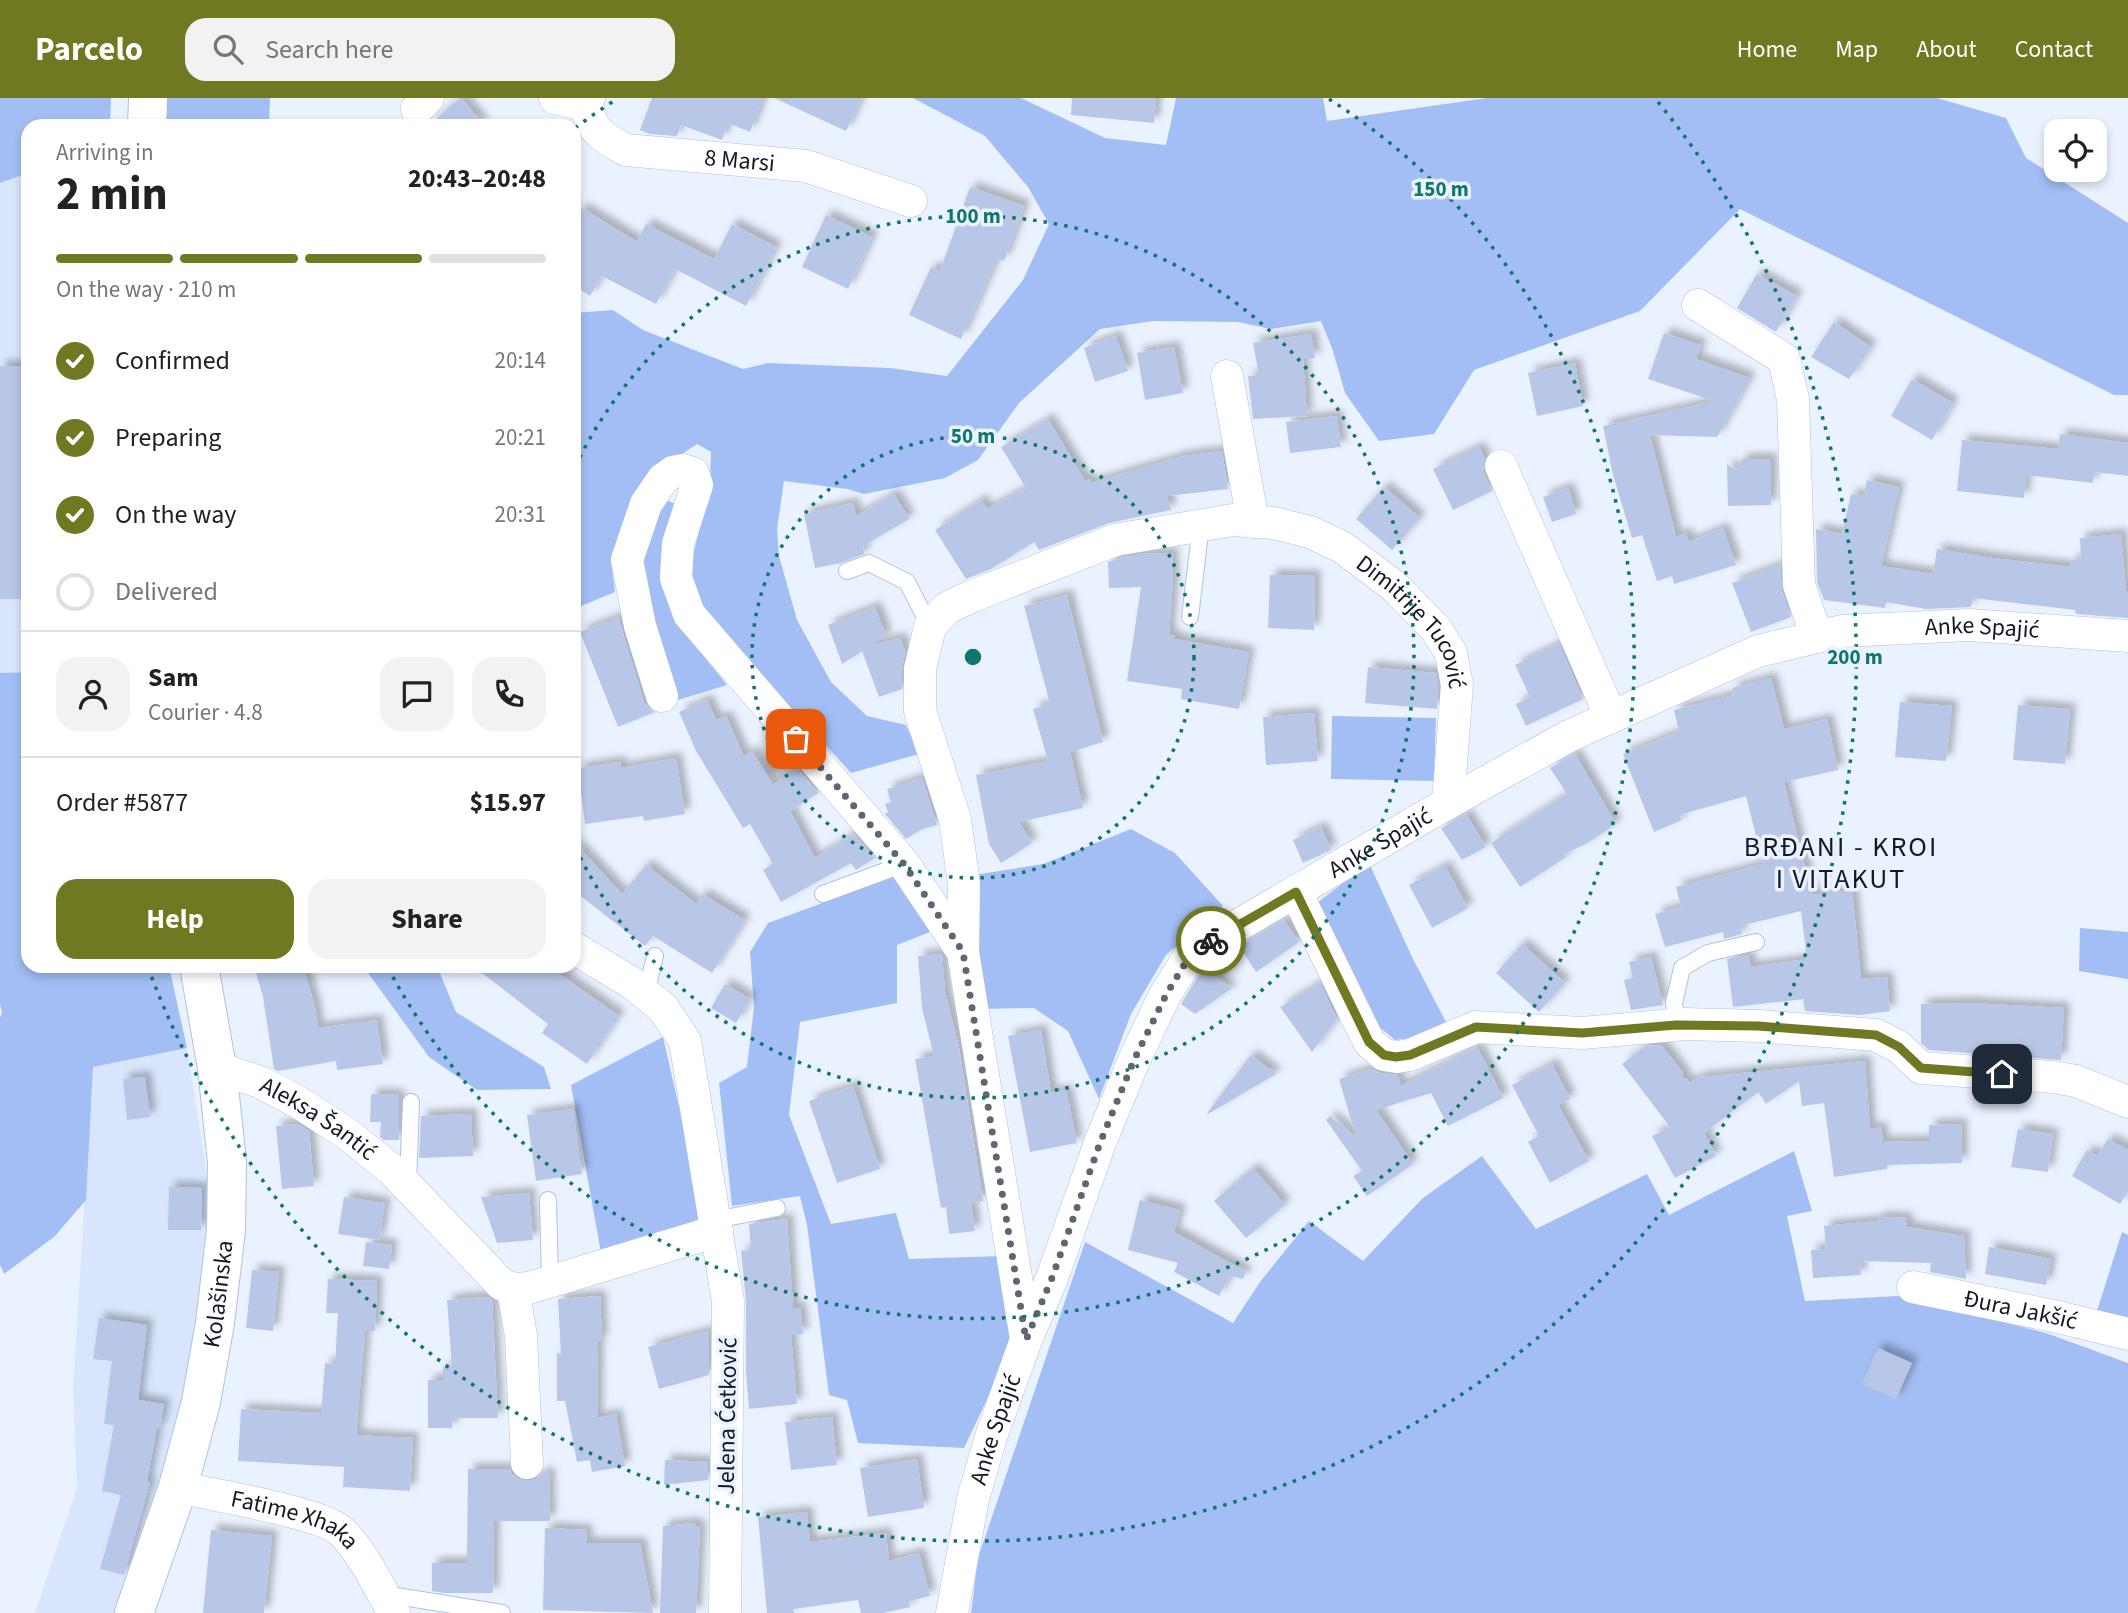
<!DOCTYPE html>
<html lang="en">
<head>
<meta charset="utf-8">
<style>
  :root { --surface:#fff; --page:#f2f2f2; --text:#222; --muted:#767676; --line:#e0e0e0; --accent:#707822 }
  body { margin:0; font-family:"Source Sans 3",sans-serif; background:var(--page); color:var(--text); height:100vh; display:flex; flex-direction:column; font-size:26px; white-space:nowrap }
  * { box-sizing:border-box; margin:0 }
  p { font-size:23px; color:var(--muted) }
  .icon { flex:none; width:38px; height:38px; fill:none; stroke:currentColor; stroke-width:2; stroke-linecap:round; stroke-linejoin:round }
  .map { position:relative; flex:1; overflow:hidden }
  .side { position:absolute; left:21px; top:21px; width:560px; height:854px; display:flex; flex-direction:column; background:var(--surface); border-radius:21px; box-shadow:0 4px 10px #0003 }
  .side>* { flex:none }
  .controls { position:absolute; left:2044px; top:21px; display:grid; gap:14px }
  .controls a { display:grid; place-items:center; width:63px; height:63px; border-radius:14px; background:var(--surface); box-shadow:0 4px 10px #0003; font-size:35px }
  .pin { position:absolute; display:grid; place-items:center; width:60px; height:60px; color:#fff; margin:-30px; border-radius:14px; box-shadow:0 4px 10px #0006 }
  .courier { position:absolute; display:grid; place-items:center; width:70px; height:70px; margin:-35px; border:5px solid #707822; border-radius:50%; background:#fff; color:#222; box-shadow:0 2px 9px #0007 }
  .head em { font-style:normal; font-weight:700 }
  .head div { display:flex; flex-direction:column-reverse }
  .head { display:flex; align-items:center; justify-content:space-between; height:119px; padding:0 35px }
  h1 { font-size:46px; font-weight:700; line-height:52px }
  .bar { display:grid; grid-template-columns:repeat(4,1fr); gap:10px 7px; align-content:center; height:84px; padding:0 35px }
  .bar i { height:9px; border-radius:5px; background:var(--line) }
  .bar .selected { background:var(--accent) }
  .bar p { grid-column:span 4 }
  .line { display:flex; align-items:center; gap:18px; padding:0 35px; border-top:2px solid var(--line) }
  .line div { flex:1 }
  .round { display:grid; place-items:center; flex:none; width:74px; height:74px; border-radius:21px; background:var(--page) }
  ol { padding:0 35px; list-style:none }
  li { display:flex; align-items:center; gap:21px; height:77px }
  li p { margin-inline-start:auto }
  li .icon { padding:7px; border-radius:50%; background:var(--accent); color:#fff; stroke-width:4 }
  li:last-child { color:var(--muted) }
  li i { width:38px; height:38px; border:4px solid var(--line); border-radius:50% }
  .action { display:flex; gap:14px; margin-top:auto; padding:14px 35px }
  .action a { flex:1; height:80px; border-radius:21px; background:var(--accent); color:#fff; font-size:28px; font-weight:700; line-height:80px; text-align:center }
  .action a+a { background:var(--page); color:var(--text) }
  header { display:flex; align-items:center; gap:42px; box-sizing:border-box; height:98px; padding:0 35px; background:var(--accent); color:#fff }
  header strong { font-size:33px }
  nav { display:flex; gap:38px; margin-inline-start:auto; font-size:24px }
  .search { width:490px; height:63px; background:var(--page); display:flex; align-items:center; gap:18px; box-sizing:border-box; padding:0 24px; border-radius:21px; color:var(--muted); font-size:26px }
  .map>svg:first-child { display:block }
  .built { fill:#d9e5fc }
  .green { fill:#a3bef4 }
  .building { fill:#b8c7e7; filter:url(#shadow) }
  .lines { fill:none; stroke-linecap:round; stroke-linejoin:round }
  .lane-casing { stroke:#b0c0df; stroke-width:18 }
  .street-casing { stroke:#b0c0df; stroke-width:33 }
  .secondary-casing { stroke:#b0c0df; stroke-width:40 }
  .lane { stroke:#fff; stroke-width:16 }
  .street { stroke:#fff; stroke-width:32 }
  .secondary { stroke:#fff; stroke-width:38 }
  .done { stroke:#5f6671; stroke-width:7; stroke-dasharray:0 12.6 }
  .route { stroke:#707822; stroke-width:9 }
  .ring { fill:none; stroke:#0f766e; stroke-width:3.5; stroke-dasharray:3.5 7 }
  .labels { text-anchor:middle; stroke-width:7; stroke-linejoin:round; paint-order:stroke }
  .street-label { font-size:24px; fill:#141a25; stroke:#ebf2ff }
  .quarter-label { font-size:28px; letter-spacing:2px; fill:#141a25; stroke:#ebf2ff }
  .centre { fill:#0f766e; stroke:#ebf2ff; stroke-width:3.5 }
  .ring-label { font-size:21px; text-anchor:middle; font-weight:bold; fill:#0f766e; stroke:#ebf2ff; stroke-width:7; stroke-linejoin:round; paint-order:stroke }
</style>
</head>
<body>
<header>
<strong>Parcelo</strong>
<div class="search"><svg class="icon" aria-label="search" viewBox="0 0 24 24"><circle cx="10" cy="10" r="6"/><path d="M15 15l6 6"/></svg>Search here</div>
<nav><a>Home</a><a>Map</a><a>About</a><a>Contact</a></nav>
</header>
<div class="map">
<svg width="2128" height="1515" viewBox="0 0 2128 1515">
  <defs>
    <filter id="shadow"><feDropShadow dx="6" dy="-6" stdDeviation="3.5" flood-color="#0004"/></filter>
  </defs>
  <rect width="100%" height="100%" fill="#ebf2ff"/>
  <path class="built" d="M25,76L28,79V574L0,575V85Z
    M187,950L205,1064L214,1145L173,1339L123,1515H35L77,1390L73,1290L93,969Z"/>
  <path class="green" d="M0,0H111L110,28H28V79L25,76L0,85Z
    M167,0H270L269,28H166Z
    M913,0H1021L1105,40L1166,47L1176,0H1323L1327,23L1487,0H1937L2006,20L2026,60L2128,125V297H2114L1740,111L1640,213L1474,272L1434,336L1379,343L1345,295L1333,253L1321,223L1271,231L1238,224L1153,223L1100,231L1019,305L978,362L945,380L864,396L847,391L784,383L777,431L779,458L797,522L831,584L867,618L906,627L919,656L851,675L700,509L689,475L710,385L711,354L697,346L658,372L626,418L611,462L615,494L574,511V215L613,212L643,232L743,271L768,265L890,270L947,278L1023,182L1049,126L1028,89L985,38Z
    M667,402L675,406L685,535L727,587L678,602L640,476L649,423Z
    M28,574V868H169L187,950L93,969L86,1102L54,1139L4,1176L0,1167V920L2,914L0,906V575Z
    M1332,618L1436,620L1434,683L1331,681Z
    M1131,731L1175,755L1223,808L1166,857L1131,916L1099,1001L1068,933L1034,910L980,911L974,777L1043,766Z
    M1369,765L1412,859L1446,924L1413,940L1395,942L1372,923L1313,808Z
    M896,778L930,834L897,847V905L800,924L789,1017L831,1126L896,1115L909,1161L1001,1158L1012,1236L993,1289L964,1350L858,1345L847,1302L829,1297L807,1127L800,1098L732,1108L719,985L747,969L754,909L750,854L768,825Z
    M2080,830L2128,834V881L2079,873Z
    M363,868H437L456,914L544,969L551,991L477,992L429,959Z
    M663,939L705,1124L601,1155L571,987Z
    M1794,1053L1812,1113L1787,1118L1805,1203L1898,1198L2046,1235L2128,1265V1515H971L978,1460L1085,1144L1233,1225L1260,1184L1309,1123L1363,1163L1423,1100L1482,1058L1536,1131L1647,1076L1669,1117Z
    M2122,1134L2128,1137V1228L2096,1216Z"/>
  <path class="building" d="M461,0L485,28H428L460,0Z
    M652,0H763L750,34L728,25L722,42L681,27L677,38L650,36L640,32Z
    M774,0H861L846,33Z
    M1072,0H1156L1154,25L1071,17Z
    M970,89L1024,108L1004,163L997,160L961,241L909,217L931,169L940,173Z
    M582,110L637,144L646,126L714,161L732,126L776,149L746,208L675,171L656,206L602,178L590,198L574,188V122Z
    M826,117L872,139L848,191L802,169Z
    M1757,176L1797,198L1776,234L1737,210Z
    M1834,224L1871,249L1849,281L1811,259Z
    M1664,235L1701,247L1696,261L1750,280L1717,339L1650,337L1676,439L1686,435L1689,444L1723,430L1736,467L1674,486L1672,478L1657,483L1642,437L1632,440L1613,377L1603,328L1714,303L1648,281Z
    M1311,236L1315,260L1303,261L1307,318L1253,321L1248,278H1259L1253,245Z
    M1116,238L1128,273L1095,284L1084,250Z
    M1174,249L1183,295L1145,302L1137,255Z
    M1575,265L1583,308L1537,318L1528,275Z
    M0,268L28,269V501H0Z
    M1912,281L1953,305L1932,342L1891,318Z
    M1337,318L1341,349L1290,355L1286,324Z
    M1048,321L1085,383L1089,381L1091,385L1183,358L1222,353L1228,391L1167,398L1171,412L1109,425L1039,452L1034,444L991,471L966,481L935,432L981,402L987,411L1026,390L1001,349Z
    M2060,336L2128,345V378L2094,374L2093,385L2026,377L2024,400L1957,393L1962,342L2058,351Z
    M1479,349L1485,361L1483,367L1484,375L1492,393L1453,412L1433,371Z
    M1743,361H1771V407L1728,408L1727,366L1736,372Z
    M1867,382L1899,389L1881,468L1933,476L1937,451L1992,460L2072,469L2071,462L2081,461L2080,440L2121,436L2126,493H2128V520L2076,516L2075,512L1973,500L1971,509L1926,511L1886,504L1885,510L1824,502L1817,484L1816,431L1842,436L1851,396L1863,398Z
    M1384,389L1420,420L1392,452L1356,421Z
    M1568,390L1576,416L1552,424L1543,399Z
    M894,396L909,421L863,448L864,456L841,465L815,470L804,416L853,405L856,418Z
    M1172,455L1173,479L1169,537L1175,538V541L1249,554L1239,611L1181,601L1182,591L1127,583L1141,489L1109,490L1108,464L1120,460L1143,456Z
    M1780,467L1782,493L1791,519L1751,534L1732,485Z
    M1270,477L1315,478L1314,532L1268,530Z
    M1067,497L1103,644L1070,654L1083,710L1019,724L1032,745L1001,765L989,746L976,677L1048,663L1033,611L1050,606L1024,508Z
    M875,509L886,538L869,548L900,540L905,553L902,571V591L879,599L862,553L842,566L828,527Z
    M618,519L644,604L649,611L655,614L618,629L580,534Z
    M1559,546L1583,601L1526,628L1516,606L1530,599L1515,567Z
    M1368,569L1436,575L1438,588L1437,611L1365,605Z
    M1771,580L1784,631L1827,621L1838,672L1784,684L1812,797L1852,792L1861,881L1887,879L1890,913L1859,917L1805,913L1803,902L1805,901L1733,909L1727,861L1748,857L1751,869L1807,861L1801,813L1740,828L1742,836L1724,841L1723,834L1665,849L1655,816L1681,809L1676,789L1763,766L1746,698L1679,717L1682,722L1654,734L1623,656L1679,634L1674,612L1734,597L1732,590Z
    M707,602L716,622L726,618L744,659L752,653L773,687L798,671L818,695L790,713L815,760L854,736L875,760L856,772L851,765L781,804L763,772L773,766L750,726L743,730L696,653L679,614Z
    M1900,604L1952,608L1946,663L1895,659Z
    M2018,607L2070,611L2065,666L2013,662Z
    M1314,615L1318,663L1266,667L1263,619Z
    M1575,656L1616,726L1586,746L1564,756L1566,759L1520,789L1491,745L1567,696L1550,670Z
    M676,660L685,716L644,723L643,718L585,726L578,670L620,664L621,670Z
    M922,680L937,727L920,732L906,741L885,716L888,714L885,706L891,704L887,691Z
    M1466,716L1486,749L1462,762L1441,730Z
    M1321,729L1331,752L1303,765L1293,742Z
    M574,744L622,796L646,767L696,806L702,796L745,822L712,875L653,838L645,848L574,793Z
    M1445,768L1468,810L1432,830L1409,787Z
    M1284,822L1299,844L1256,874L1239,848Z
    M1522,846L1565,885L1539,914L1496,875Z
    M942,856L945,893L959,950L983,1103L971,1105L975,1133L949,1136L946,1109L941,1110L915,961L934,958L922,910L918,858Z
    M1651,859L1663,907L1631,912L1624,882L1633,880L1629,864Z
    M254,868H303L315,909L318,930L377,922L383,966L337,972L336,963L278,973L274,971L263,899Z
    M473,868H548L619,918L587,966L542,935L548,926Z
    M1203,871L1232,890L1195,916L1181,906Z
    M1320,885L1337,921L1312,954L1280,909Z
    M725,886L750,901L736,925L711,910Z
    M1970,905L2064,910L2061,962L1929,952L1921,945V906Z
    M1041,932L1051,995L1066,992L1077,1045L1030,1054L1008,938Z
    M1661,947L1683,975V980H1686L1690,985L1700,979L1865,963L1870,1031L1881,1029L1883,1044L1929,1043V1027L1961,1026L1962,1065L1887,1067V1071L1834,1079L1824,1005L1802,1008L1799,983L1766,1006L1758,994L1704,1035L1716,1058L1675,1080L1652,1038L1670,1029L1622,966L1646,948Z
    M1477,949L1503,1000L1448,1028L1431,995L1376,1012L1413,1066L1367,1098L1353,1078L1362,1073L1326,1022L1330,1018L1356,1039L1339,981L1372,971L1381,975L1398,977L1401,988Z
    M1251,957L1276,976L1208,1016L1207,1015Z
    M1552,966L1570,1001L1558,1007L1589,1063L1550,1085L1528,1044L1539,1038L1512,987Z
    M145,979L150,1019L127,1022L123,981Z
    M853,988L880,1071L837,1085L809,1003Z
    M371,996L399,997V1042H384L380,1039L381,1024H370Z
    M573,1011L582,1076L536,1083L527,1017Z
    M471,1016L473,1058L419,1060L421,1018Z
    M298,1026L309,1033L314,1088L282,1091L276,1028Z
    M2018,1031L2053,1036L2048,1074L2011,1069Z
    M2108,1041L2128,1052V1093L2120,1106L2072,1078L2087,1052L2097,1058Z
    M1253,1070L1285,1107L1246,1140L1214,1103Z
    M169,1089L202,1090L201,1132H168Z
    M529,1095L533,1142L497,1145L481,1099Z
    M344,1099L385,1105L379,1142L338,1136Z
    M1140,1102L1180,1112L1174,1134L1246,1174L1243,1181L1230,1178L1219,1198L1174,1174L1178,1165L1128,1152Z
    M1878,1119L1907,1120V1129L1964,1138L1966,1181L1930,1174L1931,1165L1860,1163L1861,1177L1813,1180L1811,1152L1826,1151L1824,1128L1878,1123Z
    M787,1121L793,1210H800L803,1236L791,1237L797,1306L749,1311L746,1273V1203L741,1153L751,1152L749,1126Z
    M366,1144L392,1147L389,1171L363,1168Z
    M1989,1149L2051,1161L2046,1187L1985,1176Z
    M252,1172L279,1174L273,1233L246,1230Z
    M328,1181L377,1183L375,1233H365L356,1337L413,1340L410,1393L343,1389L344,1369L238,1363L241,1311L321,1315L325,1265L335,1266L338,1215H326Z
    M600,1198L602,1242L598,1243L597,1320L616,1316L625,1368L592,1374L590,1362L577,1364L565,1303H557V1255L561,1256L558,1201Z
    M488,1199L492,1202L498,1320H453L452,1330H428V1282H443V1269H452L447,1202Z
    M99,1220L147,1227L138,1302L164,1306L160,1330L157,1329L147,1384H150L124,1477L100,1471L121,1397L102,1393L114,1327L104,1326L112,1263L93,1261Z
    M709,1233V1277L659,1291L648,1249Z
    M1878,1250L1912,1265L1896,1301L1862,1286Z
    M832,1319L837,1367L791,1372L785,1324Z
    M917,1361L924,1410L868,1419L860,1370Z
    M665,1362L708,1364V1382L664,1387Z
    M468,1371H510L512,1376L518,1381L527,1383L536,1381L542,1376L549,1375L550,1423H494L493,1495H443L432,1493V1465H467Z
    M807,1414L810,1444L886,1435L889,1463L919,1455L930,1498L909,1503L910,1509L883,1515H861L858,1502L793,1511L794,1515H767L758,1419Z
    M696,1425V1428L700,1429L696,1515H660L663,1428Z
    M545,1430L587,1432L586,1445H640L653,1515L543,1512Z
    M211,1432L272,1438L264,1515H203Z"/>
  <g class="lines">
    <defs>
      <path id="lane" d="M847,473L869,465L907,484L930,529
        M1190,519L1201,427
        M823,796L904,766
        M646,896L655,858
        M1677,927L1674,905L1682,870L1708,855L1756,844
        M408,1086L411,1004
        M548,1102L550,1183
        M715,1122L777,1110
        M384,1496L502,1515"/>
      <g id="street">
        <path d="M555,0L587,7"/>
        <path id="s1" d="M589,0C583,28 604,41 626,52L806,68L911,103"/>
        <path d="M417,11L428,0"/>
        <path d="M1698,207L1784,261L1793,301L1799,487L1817,539"/>
        <path d="M1227,278L1253,424"/>
        <path d="M1501,368L1611,619"/>
        <path d="M662,598L640,528L627,462L646,406L663,381L673,374L683,372L693,375L697,387L678,446L676,480L689,516L904,766L963,854"/>
        <path d="M1296,794L1369,944L1384,957L1397,959L1410,957L1476,929L1582,935L1686,926L1758,928L1876,937L1899,949L1921,970L2053,979L2076,983L2128,1004"/>
        <path d="M574,850L632,885L663,910L685,943L728,1203L725,1515"/>
        <path id="s2" d="M217,970L260,984L298,1004L346,1035L392,1072L501,1186L513,1191L529,1190L717,1133"/>
        <path id="s3" d="M1913,1189L2058,1219L2128,1236"/>
        <path d="M513,1191L521,1238L527,1365"/>
        <path id="s4" d="M1026,1241L963,854L964,786L955,721L920,613V571L930,529L947,510L970,499L1115,442L1233,422L1274,425L1310,434L1342,449L1395,489L1436,531L1451,555L1457,587L1448,705"/>
        <path id="s5" d="M178,1389C211,1397 322,1414 342,1434C364,1456 378,1488 394,1515"/>
        <path id="s6" d="M952,1515L973,1401L991,1339L1026,1242L1052,1180L1100,1045L1134,962L1165,897L1192,854L1448,705L1569,638L1758,553L1842,533L1969,527L2128,538"/>
      </g>
      <g id="secondary">
        <path d="M147,28L148,0"/>
        <path id="s7" d="M134,1515L178,1389L201,1304L215,1225L226,1132L227,1064L217,970L199,868"/>
      </g>
    </defs>
    <use href="#lane" class="lane-casing"/>
    <use href="#street" class="street-casing"/>
    <use href="#secondary" class="secondary-casing"/>
    <use href="#lane" class="lane"/>
    <use href="#street" class="street"/>
    <use href="#secondary" class="secondary"/>
  </g>
  <g class="lines">
    <path class="done" d="M796,641L904,766L963,854L1026,1242L1052,1180L1100,1045L1134,962L1166,897L1192,854L1211,843"/>
    <path class="route" d="M1211,843L1296,794L1369,944L1384,957L1396,959L1410,957L1476,929L1582,935L1676,927L1758,928L1876,937L1899,949L1921,970L2002,976"/>
  </g>
  <g class="ring">
    <circle cx="973" cy="559" r="221"/>
    <path d="M575 369A441 441 0 1 1 575 749"/>
    <path d="M575 30A662 662 0 0 1 617 1M1329 1A662 662 0 1 1 388 870"/>
    <path d="M1658 4A882 882 0 1 1 150 875"/>
  </g>
  <g class="labels">
    <g class="street-label">
      <text dy="8" stroke="none"><textPath href="#s1" startOffset="184">8 Marsi</textPath></text>
      <text dy="8" stroke="none"><textPath href="#s4" startOffset="1270">Dimitrije Tucović</textPath></text>
      <text dy="8" stroke="none"><textPath href="#s6" startOffset="1575">Anke Spajić</textPath></text>
      <text dy="8" stroke="none"><textPath href="#s6" startOffset="924">Anke Spajić</textPath></text>
      <text dy="8" stroke="none"><textPath href="#s2" startOffset="114">Aleksa Šantić</textPath></text>
      <text dy="8" stroke="none"><textPath href="#s7" startOffset="331">Kolašinska</textPath></text>
      <text dy="8" stroke="none"><textPath href="#s3" startOffset="110">Ðura Jakšić</textPath></text>
      <text transform="translate(727 1318) rotate(-89)" y="8">Jelena Ćetković</text>
      <text dy="8" stroke="none"><textPath href="#s6" startOffset="189">Anke Spajić</textPath></text>
      <text dy="8" stroke="none"><textPath href="#s5" startOffset="122">Fatime Xhaka</textPath></text>
    </g>
    <g class="quarter-label">
      <text x="1841" y="758">BRĐANI - KROI<tspan x="1841" dy="32">I VITAKUT</tspan></text>
    </g>
  </g>
  <circle cx="973" cy="559" r="10" class="centre"/>
  <g class="ring-label">
    <text x="1441" y="98">150 m</text>
    <text x="973" y="125">100 m</text>
    <text x="973" y="345">50 m</text>
    <text x="1855" y="566">200 m</text>
  </g>
</svg>
<div class="controls">
<a><svg class="icon" aria-label="locate" viewBox="0 0 24 24"><circle cx="12" cy="12" r="6"/><path d="M12 2v4M12 18v4M2 12h4M18 12h4"/></svg></a>
</div>
<div class="pin" style="left:796px;top:641px;background:#ea580c"><svg class="icon" aria-label="bag" viewBox="0 0 24 24"><path d="M5 8h14l-1 12H6zM9 8a3 3 0 0 1 6 0"/></svg></div>
<div class="pin" style="left:2002px;top:976px;background:#1f2937"><svg class="icon" aria-label="home" viewBox="0 0 24 24"><path d="M3 11l9-7 9 7M6 9v11h12V9"/></svg></div>
<div class="courier" style="left:1211px;top:843px"><svg class="icon" aria-label="bike" viewBox="0 0 24 24"><circle cx="6" cy="16" r="4"/><circle cx="18" cy="16" r="4"/><path d="M6 16l4-8h5l3 8M10 8l3 8H6M13 5h3"/></svg></div>
<section class="side">
<div class="head"><div><h1>2 min</h1><p>Arriving in</p></div><em>20:43–20:48</em></div>
<div class="bar"><i class="selected"></i><i class="selected"></i><i class="selected"></i><i></i><p>On the way · 210 m</p></div>
<ol>
<li><svg class="icon" aria-label="check" viewBox="0 0 24 24"><path d="M5 12l5 5 9-10"/></svg>Confirmed<p>20:14</p></li>
<li><svg class="icon" aria-label="check" viewBox="0 0 24 24"><path d="M5 12l5 5 9-10"/></svg>Preparing<p>20:21</p></li>
<li><svg class="icon" aria-label="check" viewBox="0 0 24 24"><path d="M5 12l5 5 9-10"/></svg>On the way<p>20:31</p></li>
<li><i></i>Delivered</li>
</ol>
<div class="line" style="height:126px"><a class="round"><svg class="icon" aria-label="person" viewBox="0 0 24 24"><circle cx="12" cy="8" r="4"/><path d="M4 21q1-7 8-7t8 7"/></svg></a><div><b>Sam</b><p>Courier · 4.8</p></div><a class="round"><svg class="icon" aria-label="chat" viewBox="0 0 24 24"><path d="M4 5h16v11H9l-5 4z"/></svg></a><a class="round"><svg class="icon" aria-label="phone" viewBox="0 0 24 24"><path d="M5 4h4l2 5-3 2q2 4 5 5l2-3 5 2v4C11 20 4 13 5 4z"/></svg></a></div>
<div class="line" style="height:91px"><div>Order #5877</div><b>$15.97</b></div>
<div class="action"><a>Help</a><a>Share</a></div>
</section>
</div>
</body>
</html>
